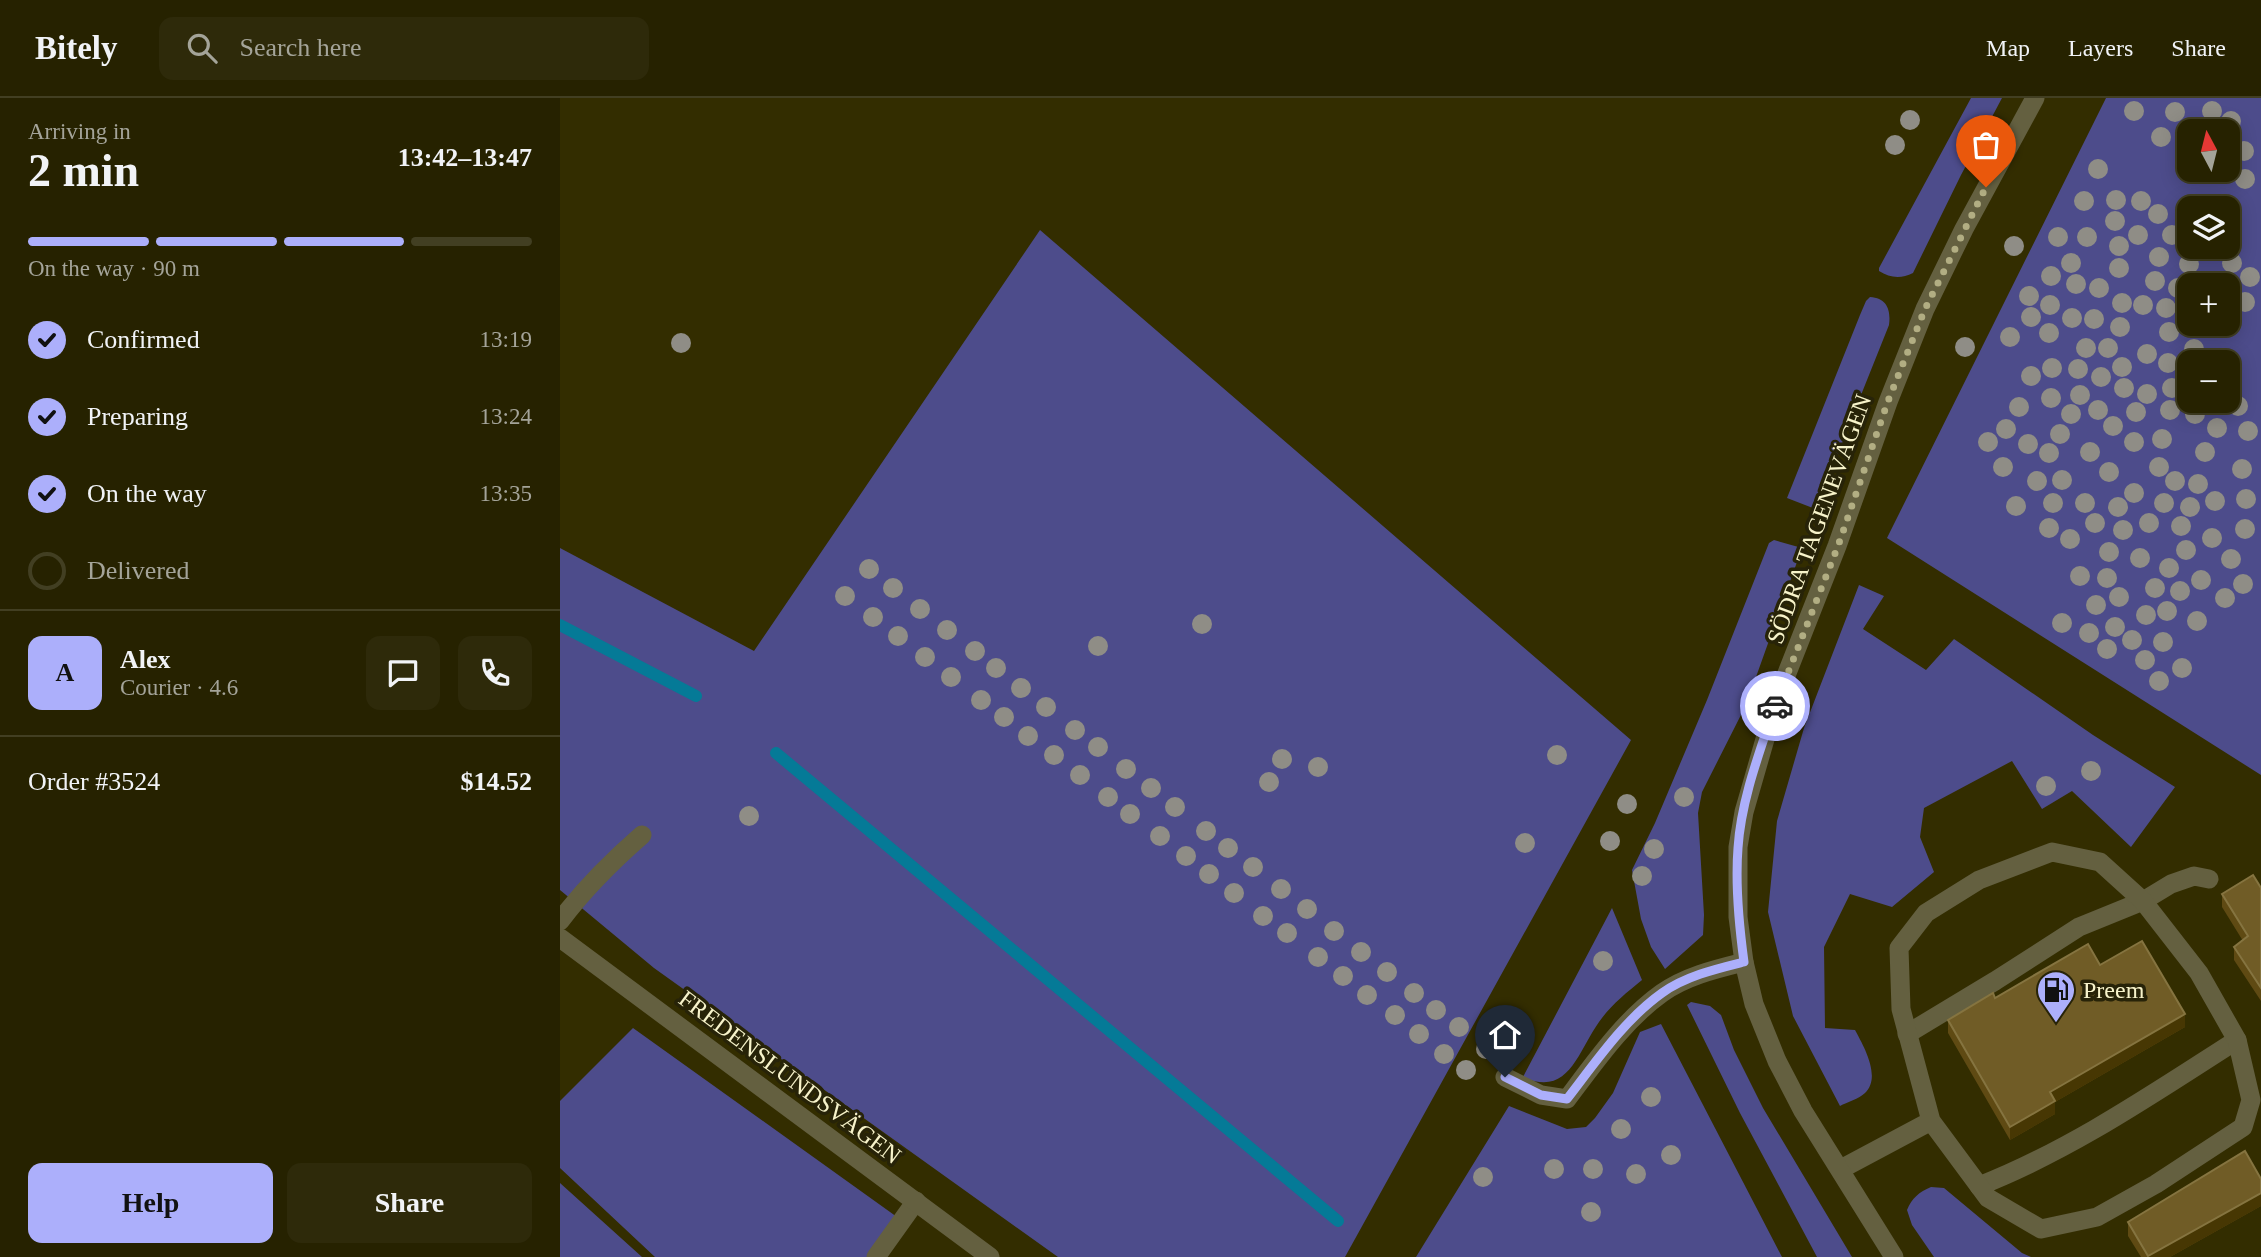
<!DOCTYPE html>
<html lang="en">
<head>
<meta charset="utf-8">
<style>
  :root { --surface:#262200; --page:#2e2a0a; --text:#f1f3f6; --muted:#a4a499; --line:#423f22; --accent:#acaffb }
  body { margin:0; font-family:Georgia,serif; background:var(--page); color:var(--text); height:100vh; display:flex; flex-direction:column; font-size:26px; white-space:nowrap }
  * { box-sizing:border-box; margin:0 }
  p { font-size:23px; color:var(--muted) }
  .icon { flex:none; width:38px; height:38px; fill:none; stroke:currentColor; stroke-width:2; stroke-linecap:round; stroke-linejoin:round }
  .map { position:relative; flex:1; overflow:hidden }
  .side { display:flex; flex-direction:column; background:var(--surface); width:560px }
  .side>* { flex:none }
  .needle { width:46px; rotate:353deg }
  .tools { position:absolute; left:1617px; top:21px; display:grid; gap:14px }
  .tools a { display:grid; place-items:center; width:63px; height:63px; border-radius:14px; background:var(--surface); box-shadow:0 4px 18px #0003,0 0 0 2px var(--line); font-size:35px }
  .pin { position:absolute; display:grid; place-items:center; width:60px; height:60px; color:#fff; margin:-72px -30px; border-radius:50% 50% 50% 0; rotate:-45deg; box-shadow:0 0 7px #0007 }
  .pin .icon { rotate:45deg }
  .courier { position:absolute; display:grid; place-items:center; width:70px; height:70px; margin:-35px; border:5px solid #acaffb; border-radius:50%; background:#fff; color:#222; box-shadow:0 2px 9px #0007 }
  .headline em { font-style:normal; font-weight:700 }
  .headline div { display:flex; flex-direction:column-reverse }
  .headline { display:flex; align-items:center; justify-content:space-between; height:119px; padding:0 28px }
  h1 { font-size:46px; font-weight:700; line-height:52px }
  .bar { display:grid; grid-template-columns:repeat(4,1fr); gap:10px 7px; align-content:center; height:84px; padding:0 28px }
  .bar i { height:9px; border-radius:5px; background:var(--line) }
  .bar .selected { background:var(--accent) }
  .bar p { grid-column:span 4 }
  .line { display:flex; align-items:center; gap:18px; padding:0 28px; border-top:2px solid var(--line) }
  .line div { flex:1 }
  .round { display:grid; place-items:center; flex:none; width:74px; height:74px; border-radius:14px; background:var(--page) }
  ol { padding:0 28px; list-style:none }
  li { display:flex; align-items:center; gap:21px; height:77px }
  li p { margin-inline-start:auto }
  li .icon { padding:7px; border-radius:50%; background:var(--accent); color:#111; stroke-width:4 }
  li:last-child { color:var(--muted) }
  li i { width:38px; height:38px; border:4px solid var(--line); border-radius:50% }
  .action { display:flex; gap:14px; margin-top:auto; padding:14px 28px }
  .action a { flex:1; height:80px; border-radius:14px; background:var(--accent); color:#111; font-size:28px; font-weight:700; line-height:80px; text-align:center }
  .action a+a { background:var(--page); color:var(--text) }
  header { display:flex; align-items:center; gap:42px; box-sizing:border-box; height:98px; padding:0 35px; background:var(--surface); border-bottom:2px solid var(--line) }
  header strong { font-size:33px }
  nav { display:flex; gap:38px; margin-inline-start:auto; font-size:24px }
  .search { width:490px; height:63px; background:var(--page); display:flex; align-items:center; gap:18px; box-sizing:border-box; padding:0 24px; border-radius:14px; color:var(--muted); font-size:26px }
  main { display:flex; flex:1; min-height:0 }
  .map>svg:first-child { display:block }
  .green { fill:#4d4c8b; fill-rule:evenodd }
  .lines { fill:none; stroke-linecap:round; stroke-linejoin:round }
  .stream { stroke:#057a97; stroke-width:12 }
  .service { stroke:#646040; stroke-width:19 }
  .minor { stroke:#646040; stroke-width:19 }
  .tertiary { stroke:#646040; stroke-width:19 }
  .tree { fill:#8f8d86 }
  .wall { fill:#5f4a13 }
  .shaded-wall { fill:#473703 }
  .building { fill:#705c26; stroke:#857440; stroke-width:2 }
  .done { stroke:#b2ae83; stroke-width:7; stroke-dasharray:0 12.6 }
  .route { stroke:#acaffb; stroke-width:9 }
  .labels { text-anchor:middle; stroke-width:7; stroke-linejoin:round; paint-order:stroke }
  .street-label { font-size:24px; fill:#f7f3ca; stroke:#272308 }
  .poi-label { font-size:24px; fill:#f7f3ca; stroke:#272308; text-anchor:start }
</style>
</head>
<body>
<header>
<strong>Bitely</strong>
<div class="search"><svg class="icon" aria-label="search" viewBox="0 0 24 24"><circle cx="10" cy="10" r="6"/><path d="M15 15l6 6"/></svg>Search here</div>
<nav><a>Map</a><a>Layers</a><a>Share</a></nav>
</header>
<main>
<section class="side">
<div class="headline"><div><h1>2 min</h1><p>Arriving in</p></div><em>13:42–13:47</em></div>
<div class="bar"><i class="selected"></i><i class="selected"></i><i class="selected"></i><i></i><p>On the way · 90 m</p></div>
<ol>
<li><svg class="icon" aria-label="check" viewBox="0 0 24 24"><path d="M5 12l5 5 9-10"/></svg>Confirmed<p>13:19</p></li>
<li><svg class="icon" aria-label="check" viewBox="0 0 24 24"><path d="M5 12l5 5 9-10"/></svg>Preparing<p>13:24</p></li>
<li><svg class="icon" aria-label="check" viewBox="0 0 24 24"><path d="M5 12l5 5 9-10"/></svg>On the way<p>13:35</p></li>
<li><i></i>Delivered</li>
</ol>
<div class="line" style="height:126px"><b class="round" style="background:var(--accent);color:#111">A</b><div><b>Alex</b><p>Courier · 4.6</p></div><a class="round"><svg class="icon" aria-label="chat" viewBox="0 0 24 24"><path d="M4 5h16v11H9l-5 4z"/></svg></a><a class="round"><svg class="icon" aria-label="phone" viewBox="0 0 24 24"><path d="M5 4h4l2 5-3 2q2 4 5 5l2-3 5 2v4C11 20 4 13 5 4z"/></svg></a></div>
<div class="line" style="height:91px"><div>Order #3524</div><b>$14.52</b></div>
<div class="action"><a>Help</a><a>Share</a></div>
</section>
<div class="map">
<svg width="1701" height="1159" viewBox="0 0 1701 1159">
  <rect width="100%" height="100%" fill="#332d00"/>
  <path class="green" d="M1411,0H1442L1401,77L1353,175C1341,181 1330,180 1319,173V170Z
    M1546,0H1701V677L1327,440ZM1629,33H1668V72H1629ZM1629,110H1668V149H1629ZM1629,187H1668V226H1629ZM1629,264H1668V303H1629Z
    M480,132L1071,642L785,1159H498L94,870L0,792V450L194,553Z
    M1310,199C1327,200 1331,212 1329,227L1287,332L1258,412L1227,400L1300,217L1306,203Z
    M1214,442L1242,450L1186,607L1142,694L1138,715L1144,817L1143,837L1105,871L1091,849L1081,821L1072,772L1095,725L1147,602L1209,445Z
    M1299,487L1324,498L1303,531L1366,572L1394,541L1533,637L1615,689L1571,749L1512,693L1482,711L1452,663L1364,710L1360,739L1374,774L1332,809L1290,796L1264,849L1265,930L1295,932C1303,947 1322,979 1305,995C1299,1001 1287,1004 1280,1008L1233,918L1208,814L1217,723L1244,630Z
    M1052,810L1082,882C1066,895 1051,907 1039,924C1018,953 1009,1000 963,979Z
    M1131,904L1150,908L1161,917L1174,952L1203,1010L1292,1159H1257L1180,1015L1127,907Z
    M1101,926L1222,1159H856L949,1008L1007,1031L1026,1029L1035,1020L1053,995L1080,934Z
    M73,930L337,1119L307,1159H95L0,1070V1003Z
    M0,1085L82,1159H0Z
    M1371,1089L1384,1090L1462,1155L1471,1159H1374L1352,1127L1347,1112C1352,1100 1359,1094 1371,1089Z"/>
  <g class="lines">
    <path class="stream" d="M0,527L136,598
      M216,655L778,1123"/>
    <path class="service" d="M0,823C24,791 51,764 82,737
      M1347,936L1435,883L1519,829L1583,803L1611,786L1634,778L1649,781
      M945,979L981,997L1007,1001C1035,964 1064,922 1102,895C1126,878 1156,871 1184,864
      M1419,1088C1511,1052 1594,995 1677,942
      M316,1159L356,1103"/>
    <path class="minor" d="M1492,754L1540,764L1583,803L1639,875L1677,942L1691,1002L1683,1029L1596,1086L1537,1119L1481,1131L1428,1100L1371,1023L1341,911L1339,850L1366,815L1419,782Z
      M0,840L430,1159
      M1281,1071L1371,1023"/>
    <path class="tertiary" d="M1334,1159L1243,1013L1217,963L1194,906L1184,864L1178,819V749L1184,714L1216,603L1277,448L1328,304L1365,211L1404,131L1475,0"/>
  </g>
  <g class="tree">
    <circle cx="1574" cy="13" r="10"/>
    <circle cx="1652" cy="13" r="10"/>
    <circle cx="1615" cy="14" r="10"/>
    <circle cx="1350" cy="22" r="10"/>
    <circle cx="1671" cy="23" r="10"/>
    <circle cx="1601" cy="39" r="10"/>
    <circle cx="1335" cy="47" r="10"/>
    <circle cx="1684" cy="53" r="10"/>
    <circle cx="1538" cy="71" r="10"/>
    <circle cx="1685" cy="81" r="10"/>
    <circle cx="1556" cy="102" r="10"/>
    <circle cx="1524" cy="103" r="10"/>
    <circle cx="1581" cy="103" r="10"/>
    <circle cx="1598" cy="116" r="10"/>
    <circle cx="1555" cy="123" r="10"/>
    <circle cx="1578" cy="137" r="10"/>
    <circle cx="1612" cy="137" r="10"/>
    <circle cx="1498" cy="139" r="10"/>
    <circle cx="1527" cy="139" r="10"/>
    <circle cx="1454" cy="148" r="10"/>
    <circle cx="1559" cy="148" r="10"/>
    <circle cx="1599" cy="159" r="10"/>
    <circle cx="1511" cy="165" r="10"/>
    <circle cx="1672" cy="165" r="10"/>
    <circle cx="1629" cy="166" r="10"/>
    <circle cx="1559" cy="170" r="10"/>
    <circle cx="1491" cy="178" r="10"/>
    <circle cx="1690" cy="179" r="10"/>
    <circle cx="1595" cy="183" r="10"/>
    <circle cx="1516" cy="186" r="10"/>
    <circle cx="1539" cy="190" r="10"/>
    <circle cx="1618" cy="190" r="10"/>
    <circle cx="1469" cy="198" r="10"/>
    <circle cx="1685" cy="204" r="10"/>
    <circle cx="1562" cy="205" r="10"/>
    <circle cx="1490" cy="207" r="10"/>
    <circle cx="1583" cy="207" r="10"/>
    <circle cx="1606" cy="210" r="10"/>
    <circle cx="1471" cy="219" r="10"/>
    <circle cx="1512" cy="220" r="10"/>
    <circle cx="1534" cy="221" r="10"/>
    <circle cx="1560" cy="229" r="10"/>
    <circle cx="1609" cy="234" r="10"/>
    <circle cx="1489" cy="235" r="10"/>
    <circle cx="1450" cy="239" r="10"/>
    <circle cx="121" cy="245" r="10"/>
    <circle cx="1405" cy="249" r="10"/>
    <circle cx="1526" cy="250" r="10"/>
    <circle cx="1548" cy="250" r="10"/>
    <circle cx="1634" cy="251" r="10"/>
    <circle cx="1587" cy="256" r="10"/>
    <circle cx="1608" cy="265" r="10"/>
    <circle cx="1562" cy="269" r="10"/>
    <circle cx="1492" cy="270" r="10"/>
    <circle cx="1518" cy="271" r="10"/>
    <circle cx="1471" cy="278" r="10"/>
    <circle cx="1541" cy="279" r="10"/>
    <circle cx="1564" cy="290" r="10"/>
    <circle cx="1612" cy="290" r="10"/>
    <circle cx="1587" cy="296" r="10"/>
    <circle cx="1520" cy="297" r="10"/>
    <circle cx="1491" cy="300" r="10"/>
    <circle cx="1678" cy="308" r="10"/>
    <circle cx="1459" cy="309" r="10"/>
    <circle cx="1538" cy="312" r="10"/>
    <circle cx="1610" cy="312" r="10"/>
    <circle cx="1576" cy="314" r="10"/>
    <circle cx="1511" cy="316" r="10"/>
    <circle cx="1635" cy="316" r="10"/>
    <circle cx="1553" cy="328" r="10"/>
    <circle cx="1657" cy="330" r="10"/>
    <circle cx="1446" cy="331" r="10"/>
    <circle cx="1688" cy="333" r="10"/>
    <circle cx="1500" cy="336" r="10"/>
    <circle cx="1602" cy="341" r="10"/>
    <circle cx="1428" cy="344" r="10"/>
    <circle cx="1574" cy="344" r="10"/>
    <circle cx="1468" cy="346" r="10"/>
    <circle cx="1530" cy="354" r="10"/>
    <circle cx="1645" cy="354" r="10"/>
    <circle cx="1489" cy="355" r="10"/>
    <circle cx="1443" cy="369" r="10"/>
    <circle cx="1599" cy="369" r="10"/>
    <circle cx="1682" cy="371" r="10"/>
    <circle cx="1549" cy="374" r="10"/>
    <circle cx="1502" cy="382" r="10"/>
    <circle cx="1477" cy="383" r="10"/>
    <circle cx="1615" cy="383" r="10"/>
    <circle cx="1638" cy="386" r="10"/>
    <circle cx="1574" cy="395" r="10"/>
    <circle cx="1686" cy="401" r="10"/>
    <circle cx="1655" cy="403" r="10"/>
    <circle cx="1493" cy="405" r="10"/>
    <circle cx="1525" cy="405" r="10"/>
    <circle cx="1604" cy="405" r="10"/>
    <circle cx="1456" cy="408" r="10"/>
    <circle cx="1558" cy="409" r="10"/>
    <circle cx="1630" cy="409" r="10"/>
    <circle cx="1535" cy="425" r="10"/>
    <circle cx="1589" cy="425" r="10"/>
    <circle cx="1621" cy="428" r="10"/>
    <circle cx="1489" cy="430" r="10"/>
    <circle cx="1685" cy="431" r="10"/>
    <circle cx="1563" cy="432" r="10"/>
    <circle cx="1652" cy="440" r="10"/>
    <circle cx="1510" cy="441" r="10"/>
    <circle cx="1626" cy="452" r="10"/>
    <circle cx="1549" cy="454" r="10"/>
    <circle cx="1580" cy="460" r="10"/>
    <circle cx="1671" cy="461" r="10"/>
    <circle cx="1609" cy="470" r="10"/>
    <circle cx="309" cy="471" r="10"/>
    <circle cx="1520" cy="478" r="10"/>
    <circle cx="1547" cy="480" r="10"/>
    <circle cx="1641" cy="482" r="10"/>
    <circle cx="1683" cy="486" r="10"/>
    <circle cx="333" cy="490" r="10"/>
    <circle cx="1595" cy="490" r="10"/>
    <circle cx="1620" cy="493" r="10"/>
    <circle cx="285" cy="498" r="10"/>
    <circle cx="1559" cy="499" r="10"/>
    <circle cx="1665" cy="500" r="10"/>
    <circle cx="1536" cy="507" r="10"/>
    <circle cx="360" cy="511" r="10"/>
    <circle cx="1607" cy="513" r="10"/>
    <circle cx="1586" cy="517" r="10"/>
    <circle cx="313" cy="519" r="10"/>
    <circle cx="1637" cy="523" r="10"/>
    <circle cx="1502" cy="525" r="10"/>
    <circle cx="642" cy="526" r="10"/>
    <circle cx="1555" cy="529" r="10"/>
    <circle cx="387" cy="532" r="10"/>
    <circle cx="1529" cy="535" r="10"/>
    <circle cx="338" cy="538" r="10"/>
    <circle cx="1572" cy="542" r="10"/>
    <circle cx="1603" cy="544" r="10"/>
    <circle cx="538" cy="548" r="10"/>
    <circle cx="1547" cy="551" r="10"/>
    <circle cx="415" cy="553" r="10"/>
    <circle cx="365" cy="559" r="10"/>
    <circle cx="1585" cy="562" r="10"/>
    <circle cx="436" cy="570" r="10"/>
    <circle cx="1622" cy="570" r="10"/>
    <circle cx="391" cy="579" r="10"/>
    <circle cx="1599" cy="583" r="10"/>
    <circle cx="461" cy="590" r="10"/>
    <circle cx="421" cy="602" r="10"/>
    <circle cx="486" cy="609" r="10"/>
    <circle cx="444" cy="619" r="10"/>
    <circle cx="515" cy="632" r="10"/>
    <circle cx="468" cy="638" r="10"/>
    <circle cx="538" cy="649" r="10"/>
    <circle cx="494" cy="657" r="10"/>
    <circle cx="997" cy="657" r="10"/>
    <circle cx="722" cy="661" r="10"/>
    <circle cx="758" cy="669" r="10"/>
    <circle cx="566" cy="671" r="10"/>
    <circle cx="1531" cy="673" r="10"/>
    <circle cx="520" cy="677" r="10"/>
    <circle cx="709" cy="684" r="10"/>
    <circle cx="1486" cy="688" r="10"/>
    <circle cx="591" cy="690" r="10"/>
    <circle cx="548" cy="699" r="10"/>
    <circle cx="1124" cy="699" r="10"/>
    <circle cx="1067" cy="706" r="10"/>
    <circle cx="615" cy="709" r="10"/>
    <circle cx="570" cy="716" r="10"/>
    <circle cx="189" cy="718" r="10"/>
    <circle cx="646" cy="733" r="10"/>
    <circle cx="600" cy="738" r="10"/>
    <circle cx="1050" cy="743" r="10"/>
    <circle cx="965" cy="745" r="10"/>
    <circle cx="668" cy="750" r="10"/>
    <circle cx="1094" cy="751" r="10"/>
    <circle cx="626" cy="758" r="10"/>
    <circle cx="693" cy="769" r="10"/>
    <circle cx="649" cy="776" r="10"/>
    <circle cx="1082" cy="778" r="10"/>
    <circle cx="721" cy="791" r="10"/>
    <circle cx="674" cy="795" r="10"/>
    <circle cx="747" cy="811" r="10"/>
    <circle cx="703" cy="818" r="10"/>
    <circle cx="774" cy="833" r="10"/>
    <circle cx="727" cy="835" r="10"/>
    <circle cx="801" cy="854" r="10"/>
    <circle cx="758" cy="859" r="10"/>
    <circle cx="1043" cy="863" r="10"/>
    <circle cx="827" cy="874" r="10"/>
    <circle cx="783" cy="878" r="10"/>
    <circle cx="854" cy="895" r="10"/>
    <circle cx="807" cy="897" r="10"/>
    <circle cx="876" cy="912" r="10"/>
    <circle cx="835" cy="917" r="10"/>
    <circle cx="899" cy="929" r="10"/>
    <circle cx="859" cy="936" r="10"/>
    <circle cx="926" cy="951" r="10"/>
    <circle cx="884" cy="956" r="10"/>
    <circle cx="906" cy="972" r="10"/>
    <circle cx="1091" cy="999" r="10"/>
    <circle cx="1061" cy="1031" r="10"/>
    <circle cx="1111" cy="1057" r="10"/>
    <circle cx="994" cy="1071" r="10"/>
    <circle cx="1033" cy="1071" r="10"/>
    <circle cx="1076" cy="1076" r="10"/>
    <circle cx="923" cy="1079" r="10"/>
    <circle cx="1031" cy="1114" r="10"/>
  </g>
  <path class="wall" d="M1701,790V903L1674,862V849L1683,843L1662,809V796Z
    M1540,867L1625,929L1495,1004V1016L1450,1042L1388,935V922L1435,900Z
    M1701,1081V1108L1610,1159H1581L1568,1138V1124Z"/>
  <path class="shaded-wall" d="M1625,916V929L1495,1004V1016L1450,1042V1029L1490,994Z
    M1701,1095V1108L1610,1159H1588V1158Z"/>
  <path class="building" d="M1693,777L1701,790V890L1674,849L1688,838L1662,796Z
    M1582,843L1625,916L1490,994L1495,1003L1450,1029L1388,922L1433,895L1435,900L1528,846L1540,867Z
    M1685,1053L1701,1081V1095L1588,1158L1568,1124Z"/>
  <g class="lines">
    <path class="done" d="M1215,608L1278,448L1328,303L1365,211L1426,89"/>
    <path class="route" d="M945,979L981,997L1007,1001C1035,965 1064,922 1102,895C1126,878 1156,871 1184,864C1179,827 1175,788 1178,750C1181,702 1200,653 1215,608"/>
  </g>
  <defs>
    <symbol id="fuel-pin" viewBox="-11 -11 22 30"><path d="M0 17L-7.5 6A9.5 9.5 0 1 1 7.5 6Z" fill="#acaffb" stroke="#272308"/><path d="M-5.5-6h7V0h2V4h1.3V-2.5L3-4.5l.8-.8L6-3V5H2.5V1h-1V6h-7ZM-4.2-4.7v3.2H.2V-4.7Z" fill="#111"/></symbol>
  </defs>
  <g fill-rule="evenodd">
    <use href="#fuel-pin" x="1474" y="870" width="44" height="60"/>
  </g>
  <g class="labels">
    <g class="street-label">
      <text transform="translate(1259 421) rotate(-70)" y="8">SÖDRA TAGENEVÄGEN</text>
      <text transform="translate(230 979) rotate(37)" y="8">FREDENSLUNDSVÄGEN</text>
    </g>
    <g class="poi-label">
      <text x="1523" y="900">Preem</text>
    </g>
  </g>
</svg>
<div class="tools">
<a><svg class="needle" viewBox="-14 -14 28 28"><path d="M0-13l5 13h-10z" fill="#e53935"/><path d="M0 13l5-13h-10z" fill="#a4a499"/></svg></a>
<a><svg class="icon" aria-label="layers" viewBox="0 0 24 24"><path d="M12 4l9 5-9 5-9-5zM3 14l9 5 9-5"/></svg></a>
<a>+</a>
<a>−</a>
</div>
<div class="pin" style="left:1426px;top:89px;background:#ea580c"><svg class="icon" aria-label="bag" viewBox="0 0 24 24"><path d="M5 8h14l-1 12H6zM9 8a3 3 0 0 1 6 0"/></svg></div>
<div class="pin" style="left:945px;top:979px;background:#1f2937"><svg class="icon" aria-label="home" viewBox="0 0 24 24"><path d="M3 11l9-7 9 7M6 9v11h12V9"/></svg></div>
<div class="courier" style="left:1215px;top:608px"><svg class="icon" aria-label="car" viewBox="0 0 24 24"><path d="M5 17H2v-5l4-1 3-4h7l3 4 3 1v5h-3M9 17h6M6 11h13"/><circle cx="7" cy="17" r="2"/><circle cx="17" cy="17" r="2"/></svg></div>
</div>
</main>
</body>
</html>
